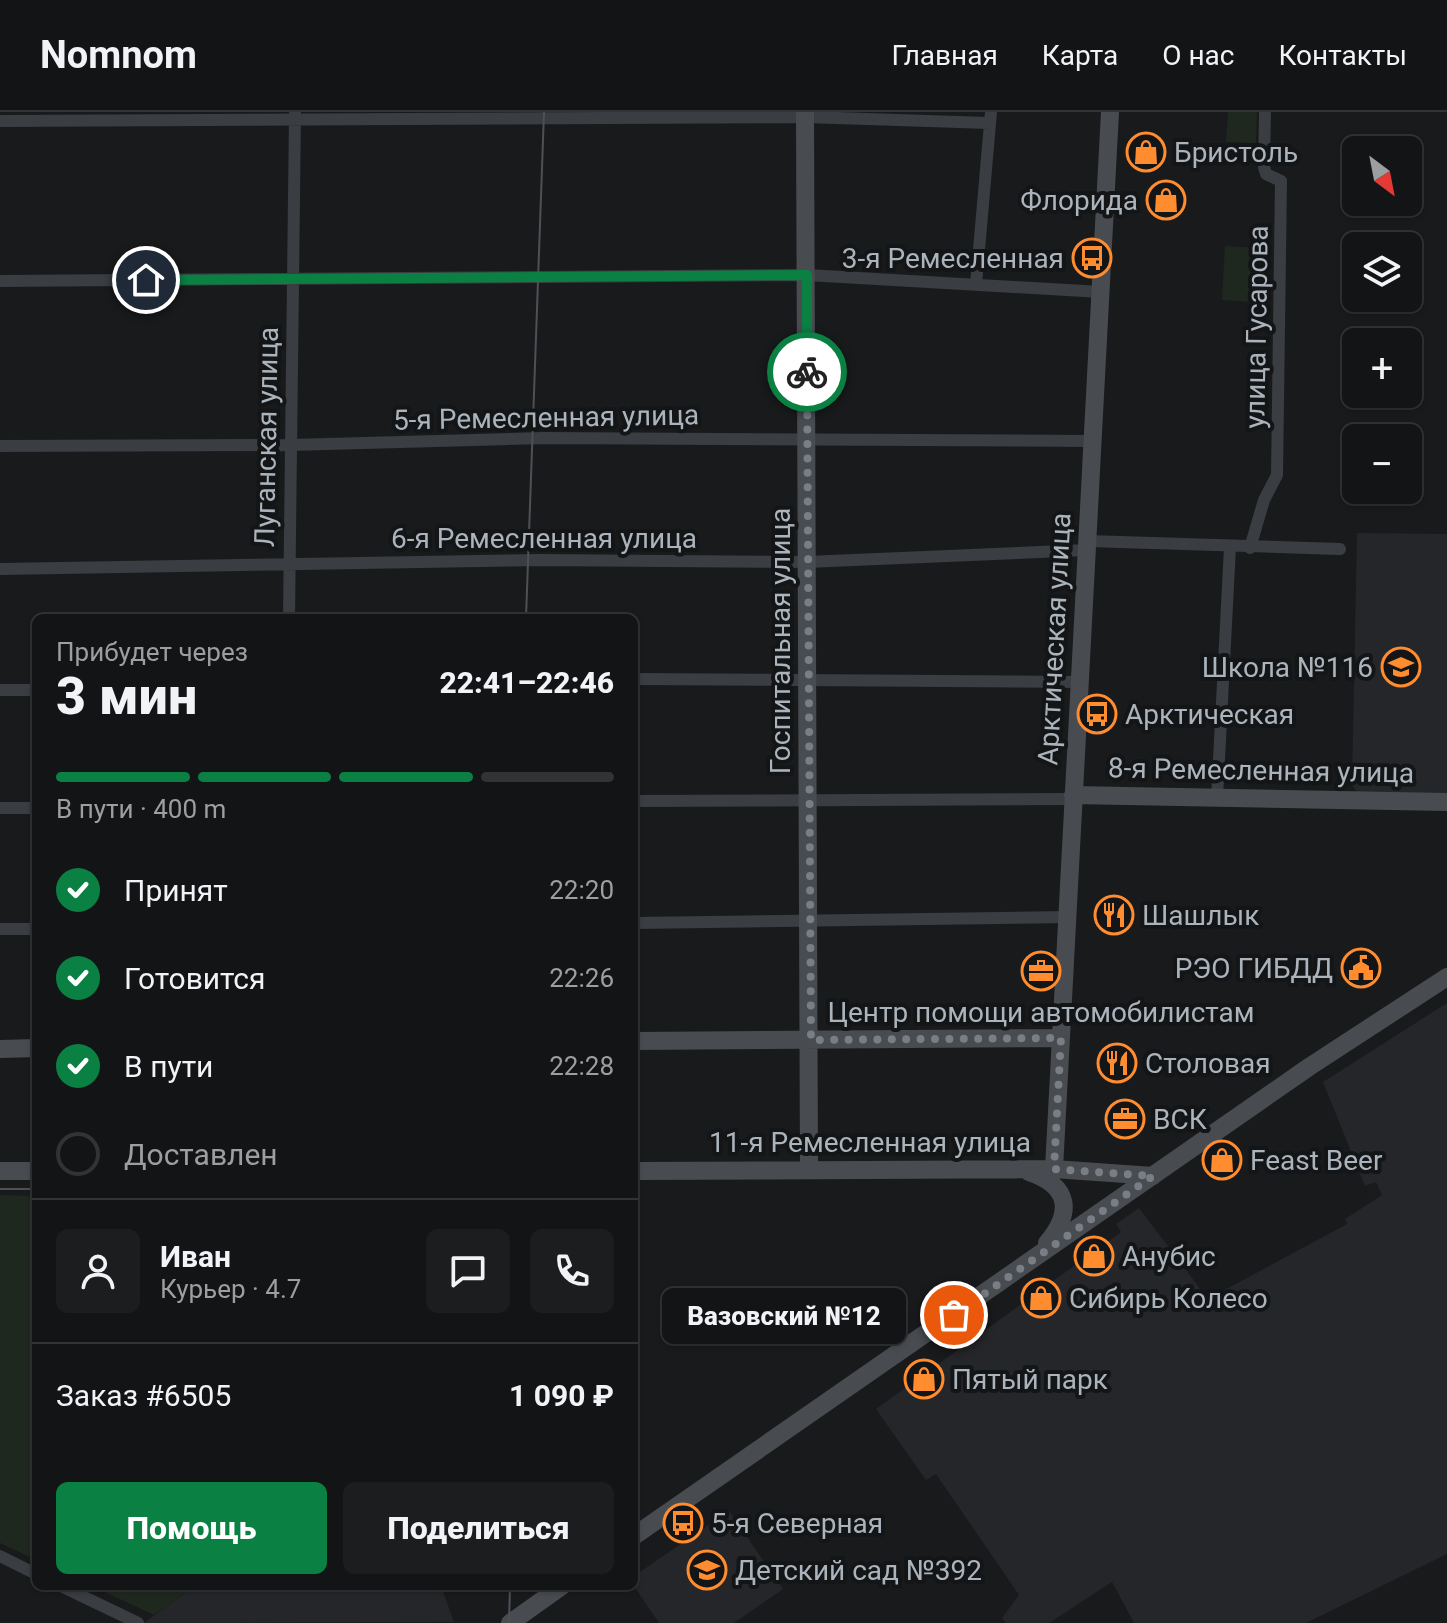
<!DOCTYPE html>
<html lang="ru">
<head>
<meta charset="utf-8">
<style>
  :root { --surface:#131415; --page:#1c1d1e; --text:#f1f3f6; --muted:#9d9ea0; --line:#323334; --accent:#0b8043 }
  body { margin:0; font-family:Roboto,sans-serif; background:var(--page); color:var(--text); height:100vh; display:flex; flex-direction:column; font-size:30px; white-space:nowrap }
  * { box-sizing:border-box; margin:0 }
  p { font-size:26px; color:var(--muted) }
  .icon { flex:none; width:44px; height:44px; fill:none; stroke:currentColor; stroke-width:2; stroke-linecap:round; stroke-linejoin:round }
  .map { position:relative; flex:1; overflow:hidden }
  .side { position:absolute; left:32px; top:502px; width:606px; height:976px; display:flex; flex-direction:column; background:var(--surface); border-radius:12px; box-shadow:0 2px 6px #0004,0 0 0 2px var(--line) }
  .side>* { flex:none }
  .needle { width:52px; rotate:148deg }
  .tools { position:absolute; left:1342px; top:24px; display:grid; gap:16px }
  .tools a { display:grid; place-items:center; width:80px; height:80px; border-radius:12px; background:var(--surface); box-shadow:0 2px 6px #0004,0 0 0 2px var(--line); font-size:40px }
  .pin { position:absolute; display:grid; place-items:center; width:68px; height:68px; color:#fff; margin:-34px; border:4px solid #fff; border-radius:50%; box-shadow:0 2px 8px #0007 }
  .courier { position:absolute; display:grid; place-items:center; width:80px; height:80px; margin:-40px; border:6px solid #0b8043; border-radius:50%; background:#fff; color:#222; box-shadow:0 2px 10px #0007 }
  .bubble { position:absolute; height:56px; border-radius:12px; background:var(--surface); box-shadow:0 2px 6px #0004,0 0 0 2px var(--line); font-size:26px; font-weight:800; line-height:56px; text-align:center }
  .summary em { font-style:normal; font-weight:800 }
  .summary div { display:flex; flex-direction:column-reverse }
  .summary { display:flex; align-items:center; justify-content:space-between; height:136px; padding:0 24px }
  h1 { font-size:52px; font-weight:800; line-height:60px }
  .bar { display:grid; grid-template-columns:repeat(4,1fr); gap:12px 8px; align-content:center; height:96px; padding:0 24px }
  .bar i { height:10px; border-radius:6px; background:var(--line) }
  .bar .active { background:var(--accent) }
  .bar p { grid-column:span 4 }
  .line { display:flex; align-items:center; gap:20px; padding:0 24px; border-top:2px solid var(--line) }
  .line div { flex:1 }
  .round { display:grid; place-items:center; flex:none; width:84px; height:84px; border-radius:12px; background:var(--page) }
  ol { padding:0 24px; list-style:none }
  li { display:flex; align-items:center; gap:24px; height:88px }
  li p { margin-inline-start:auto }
  li .icon { padding:8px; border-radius:50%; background:var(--accent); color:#fff; stroke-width:4 }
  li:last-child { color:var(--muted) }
  li i { width:44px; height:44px; border:4px solid var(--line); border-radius:50% }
  .button { display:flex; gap:16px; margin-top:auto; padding:16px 24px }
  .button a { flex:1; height:92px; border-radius:12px; background:var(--accent); color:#fff; font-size:32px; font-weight:800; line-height:92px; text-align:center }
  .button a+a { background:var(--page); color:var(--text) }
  header { display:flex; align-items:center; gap:48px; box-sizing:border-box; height:112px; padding:0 40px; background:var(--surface); border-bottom:2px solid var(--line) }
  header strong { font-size:38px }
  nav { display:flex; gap:44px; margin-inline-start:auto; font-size:28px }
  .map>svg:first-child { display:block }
  .built { fill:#252629 }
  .green { fill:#1f281f }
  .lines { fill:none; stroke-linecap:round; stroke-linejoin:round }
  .street { stroke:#3a3d41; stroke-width:12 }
  .secondary { stroke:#484c51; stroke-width:18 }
  .tram { stroke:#4d5156; stroke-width:2 }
  .done { stroke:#787e84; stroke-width:8; stroke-dasharray:0 14.4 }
  .route { stroke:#0b8043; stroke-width:10 }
  .labels { text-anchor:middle; stroke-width:8; stroke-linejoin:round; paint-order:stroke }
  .poi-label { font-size:28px; fill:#abb4bc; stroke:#141517; text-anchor:start }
  .street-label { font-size:28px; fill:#abb4bc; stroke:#141517 }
</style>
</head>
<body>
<header>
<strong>Nomnom</strong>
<nav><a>Главная</a><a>Карта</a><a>О нас</a><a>Контакты</a></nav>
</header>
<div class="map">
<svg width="1447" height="1511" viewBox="0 0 1447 1511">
  <rect width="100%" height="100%" fill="#191a1c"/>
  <path class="built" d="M1357,421L1447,422V683L1357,680L1352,673Z
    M1447,891V1442L1306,1511H1134L1112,1470L1049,1511H1006L1002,1506L1019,1483L936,1362L926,1368L876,1297L1121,1120L1116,1112L1139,1096L1208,1187L1347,1112L1345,1107L1382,1083L1376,1070L1365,1074L1323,970Z
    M729,1399L783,1477L734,1511H659L634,1474V1464Z
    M194,1474H441L454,1510L144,1511Z"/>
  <path class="green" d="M1228,0H1257L1256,31L1226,30Z
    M1225,134L1258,136L1255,190L1222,188Z
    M0,1083L36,1084V1448L0,1431Z
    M92,1474H194L154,1503Z"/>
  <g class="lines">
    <path class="street" d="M0,9L806,5L989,11
      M0,169L807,163L1101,180
      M976,172L991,0
      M0,334L291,333L543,326L1093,329
      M1088,429L1340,437
      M1250,436L1264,388L1277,363L1281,69L1266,62L1264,55L1265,0
      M0,457L539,448L807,450L1088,438
      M289,506L295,1
      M634,567L1080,570
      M0,578H36
      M1217,686L1230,435
      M634,689L1073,687
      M0,696H36
      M634,811L1067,805
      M0,817H36
      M0,1444L36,1462
      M61,1474L138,1511"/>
    <path class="secondary" d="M805,0L809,1058
      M1073,683L1447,690
      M634,929L1061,926
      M0,937L36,936
      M1054,1057L1110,0
      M0,1059H36
      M634,1059L1054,1057L1153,1064
      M1029,1060C1070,1074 1073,1100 1047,1131
      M634,1424L1309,955L1447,865
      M510,1511L562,1474"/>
    <path class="tram" d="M526,506L544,0
      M0,1077H36
      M509,1511L510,1474"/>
  </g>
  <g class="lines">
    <path class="done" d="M807,260L811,928L1061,926L1054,1057L1153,1064L954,1203"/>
    <path class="route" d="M146,168L807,163V260"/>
  </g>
  <defs>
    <symbol id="shop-ring" viewBox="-11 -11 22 22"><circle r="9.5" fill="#141517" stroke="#ff8c2e" stroke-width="1.5"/><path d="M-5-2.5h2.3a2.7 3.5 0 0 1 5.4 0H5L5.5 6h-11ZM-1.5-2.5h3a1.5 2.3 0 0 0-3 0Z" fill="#ff8c2e"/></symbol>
    <symbol id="bus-ring" viewBox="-11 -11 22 22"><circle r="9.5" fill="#141517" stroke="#ff8c2e" stroke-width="1.5"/><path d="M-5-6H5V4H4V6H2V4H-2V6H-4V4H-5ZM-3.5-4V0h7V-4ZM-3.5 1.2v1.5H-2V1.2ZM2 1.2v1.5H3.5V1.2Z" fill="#ff8c2e"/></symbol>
    <symbol id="school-ring" viewBox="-11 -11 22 22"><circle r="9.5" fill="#141517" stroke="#ff8c2e" stroke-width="1.5"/><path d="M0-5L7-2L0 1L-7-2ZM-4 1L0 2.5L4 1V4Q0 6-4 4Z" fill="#ff8c2e"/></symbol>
    <symbol id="restaurant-ring" viewBox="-11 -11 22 22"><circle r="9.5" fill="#141517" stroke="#ff8c2e" stroke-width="1.5"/><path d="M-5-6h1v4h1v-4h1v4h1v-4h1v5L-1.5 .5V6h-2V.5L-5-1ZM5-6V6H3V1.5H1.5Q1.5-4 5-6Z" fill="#ff8c2e"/></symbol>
    <symbol id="civic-ring" viewBox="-11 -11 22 22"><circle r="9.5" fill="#141517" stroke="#ff8c2e" stroke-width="1.5"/><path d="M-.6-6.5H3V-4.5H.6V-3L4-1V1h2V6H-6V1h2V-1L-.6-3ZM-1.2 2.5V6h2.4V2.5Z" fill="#ff8c2e"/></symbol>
    <symbol id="office-ring" viewBox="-11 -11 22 22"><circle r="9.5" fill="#141517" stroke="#ff8c2e" stroke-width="1.5"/><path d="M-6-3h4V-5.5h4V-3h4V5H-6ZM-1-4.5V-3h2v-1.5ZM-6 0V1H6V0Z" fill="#ff8c2e"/></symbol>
  </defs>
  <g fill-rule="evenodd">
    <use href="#shop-ring" x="1124" y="18" width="44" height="44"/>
    <use href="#shop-ring" x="1144" y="66" width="44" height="44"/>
    <use href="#bus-ring" x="1070" y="124" width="44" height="44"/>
    <use href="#school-ring" x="1379" y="533" width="44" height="44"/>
    <use href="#bus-ring" x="1075" y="580" width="44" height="44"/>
    <use href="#restaurant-ring" x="1092" y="781" width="44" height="44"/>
    <use href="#civic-ring" x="1339" y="834" width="44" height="44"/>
    <use href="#office-ring" x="1019" y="837" width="44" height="44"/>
    <use href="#restaurant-ring" x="1095" y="929" width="44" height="44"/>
    <use href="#office-ring" x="1103" y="985" width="44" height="44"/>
    <use href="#shop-ring" x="1200" y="1026" width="44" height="44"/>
    <use href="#shop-ring" x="1072" y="1122" width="44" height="44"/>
    <use href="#shop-ring" x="1019" y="1164" width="44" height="44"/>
    <use href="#shop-ring" x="902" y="1245" width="44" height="44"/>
    <use href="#bus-ring" x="661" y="1389" width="44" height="44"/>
    <use href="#school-ring" x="685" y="1436" width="44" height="44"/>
  </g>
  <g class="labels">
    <g class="poi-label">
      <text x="1174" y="50">Бристоль</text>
      <text x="1138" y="98" text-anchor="end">Флорида</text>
      <text x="1064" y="156" text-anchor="end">3-я Ремесленная</text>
      <text x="1373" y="565" text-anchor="end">Школа №116</text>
      <text x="1125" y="612">Арктическая</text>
      <text x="1142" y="813">Шашлык</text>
      <text x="1333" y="866" text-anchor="end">РЭО ГИБДД</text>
      <text x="1041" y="910" text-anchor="middle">Центр помощи автомобилистам</text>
      <text x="1145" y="961">Столовая</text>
      <text x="1153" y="1017">ВСК</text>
      <text x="1250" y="1058">Feast Beer</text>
      <text x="1122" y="1154">Анубис</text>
      <text x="1069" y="1196">Сибирь Колесо</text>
      <text x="952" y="1277">Пятый парк</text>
      <text x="711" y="1421">5-я Северная</text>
      <text x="735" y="1468">Детский сад №392</text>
    </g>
    <g class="street-label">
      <text transform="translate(1256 215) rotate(-89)" y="10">улица Гусарова</text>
      <text transform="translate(546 305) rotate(-1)" y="10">5-я Ремесленная улица</text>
      <text transform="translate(266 325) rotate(-89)" y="10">Луганская улица</text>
      <text x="544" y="436">6-я Ремесленная улица</text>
      <text transform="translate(1054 527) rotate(-87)" y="10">Арктическая улица</text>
      <text transform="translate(780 529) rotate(-90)" y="10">Госпитальная улица</text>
      <text transform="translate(1261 658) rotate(1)" y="10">8-я Ремесленная улица</text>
      <text x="870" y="1040">11-я Ремесленная улица</text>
    </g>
  </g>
</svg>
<div class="tools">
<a><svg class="needle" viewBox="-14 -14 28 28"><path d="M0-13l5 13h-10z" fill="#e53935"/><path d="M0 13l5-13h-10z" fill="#9d9ea0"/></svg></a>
<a><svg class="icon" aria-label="layers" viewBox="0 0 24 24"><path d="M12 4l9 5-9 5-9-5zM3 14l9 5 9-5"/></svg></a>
<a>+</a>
<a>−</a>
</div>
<div class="pin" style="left:954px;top:1203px;background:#ea580c"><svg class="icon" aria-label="bag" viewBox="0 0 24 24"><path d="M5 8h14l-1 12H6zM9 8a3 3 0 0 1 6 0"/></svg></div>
<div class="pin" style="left:146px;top:168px;background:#1f2937"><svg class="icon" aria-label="home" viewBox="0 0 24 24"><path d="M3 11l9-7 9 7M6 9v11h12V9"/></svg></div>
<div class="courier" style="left:807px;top:260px"><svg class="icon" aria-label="bike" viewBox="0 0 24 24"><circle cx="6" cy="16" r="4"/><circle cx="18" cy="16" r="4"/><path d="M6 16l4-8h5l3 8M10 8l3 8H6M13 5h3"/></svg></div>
<div class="bubble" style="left:662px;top:1176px;width:244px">Вазовский №12</div>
<section class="side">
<div class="summary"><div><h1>3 мин</h1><p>Прибудет через</p></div><em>22:41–22:46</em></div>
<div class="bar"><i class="active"></i><i class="active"></i><i class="active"></i><i></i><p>В пути · 400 m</p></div>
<ol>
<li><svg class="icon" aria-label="check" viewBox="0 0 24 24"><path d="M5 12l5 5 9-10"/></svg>Принят<p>22:20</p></li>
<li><svg class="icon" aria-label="check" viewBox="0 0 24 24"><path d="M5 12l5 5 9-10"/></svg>Готовится<p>22:26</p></li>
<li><svg class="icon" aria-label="check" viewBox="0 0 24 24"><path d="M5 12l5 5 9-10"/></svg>В пути<p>22:28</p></li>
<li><i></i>Доставлен</li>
</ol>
<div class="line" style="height:144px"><a class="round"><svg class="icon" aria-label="person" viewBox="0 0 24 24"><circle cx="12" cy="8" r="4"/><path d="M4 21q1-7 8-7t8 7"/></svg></a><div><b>Иван</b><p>Курьер · 4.7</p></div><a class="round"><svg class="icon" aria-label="chat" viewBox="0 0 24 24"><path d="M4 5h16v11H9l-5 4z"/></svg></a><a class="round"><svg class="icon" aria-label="phone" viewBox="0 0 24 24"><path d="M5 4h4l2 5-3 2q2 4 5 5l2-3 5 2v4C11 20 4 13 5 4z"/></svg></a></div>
<div class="line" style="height:104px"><div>Заказ #6505</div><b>1 090 ₽</b></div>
<div class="button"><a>Помощь</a><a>Поделиться</a></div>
</section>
</div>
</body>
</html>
